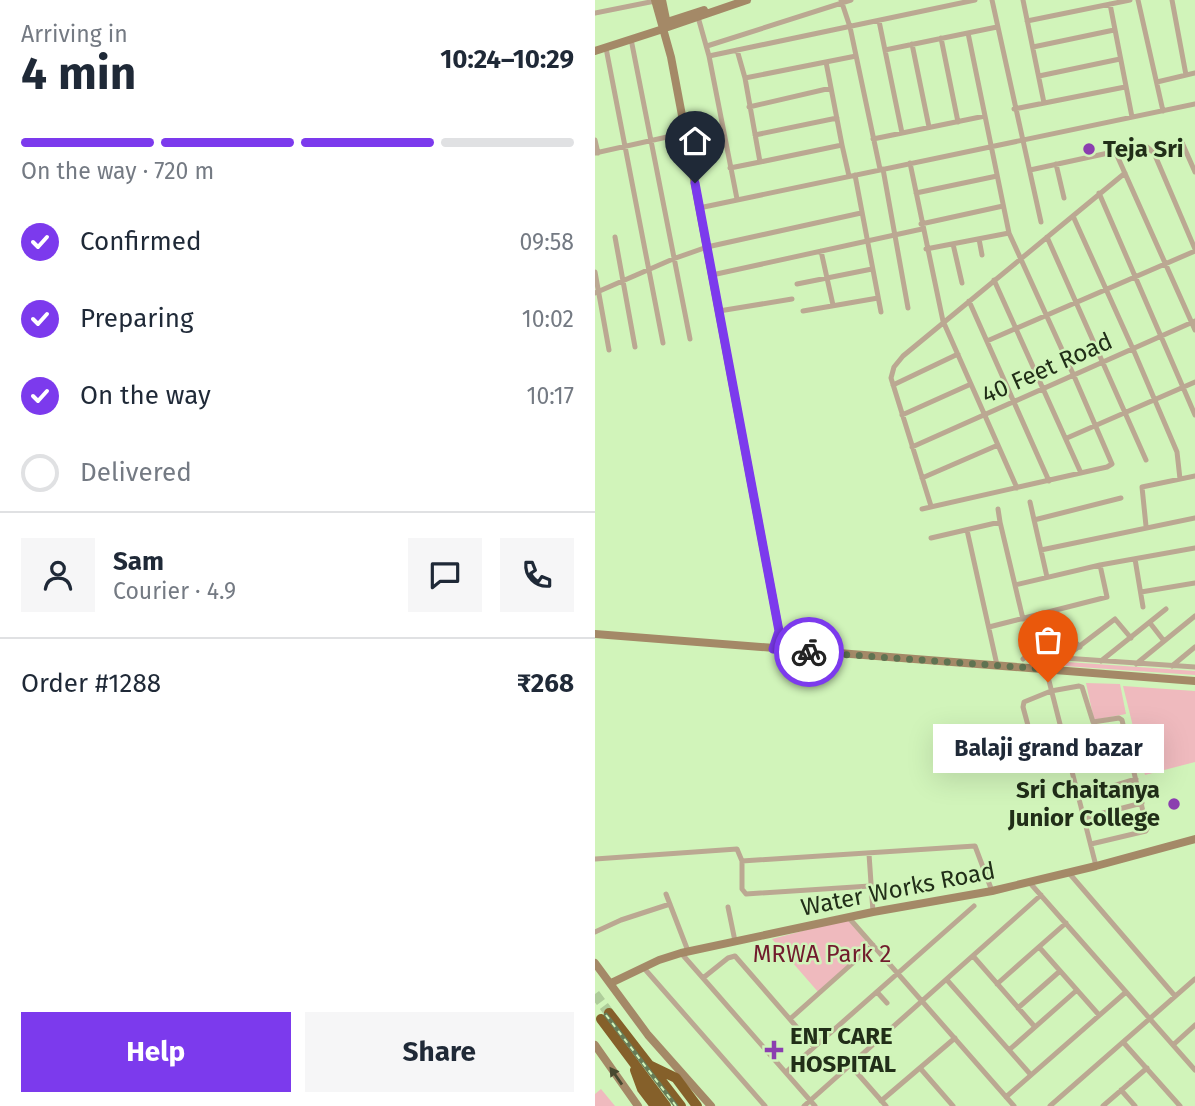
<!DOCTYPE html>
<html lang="en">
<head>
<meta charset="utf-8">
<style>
  :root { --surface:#fff; --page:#f6f6f7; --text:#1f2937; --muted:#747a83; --line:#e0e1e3; --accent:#7c3aed }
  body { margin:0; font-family:"Fira Sans",sans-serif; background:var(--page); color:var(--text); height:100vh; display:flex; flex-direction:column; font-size:26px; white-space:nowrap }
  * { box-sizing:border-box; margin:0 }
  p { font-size:23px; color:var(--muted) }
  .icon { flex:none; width:38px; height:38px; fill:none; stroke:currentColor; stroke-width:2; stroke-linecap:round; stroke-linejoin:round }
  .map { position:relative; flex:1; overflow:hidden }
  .sheet { display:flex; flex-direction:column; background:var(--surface); width:595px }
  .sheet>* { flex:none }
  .pin { position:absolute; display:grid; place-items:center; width:60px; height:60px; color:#fff; margin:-72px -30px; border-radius:50% 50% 50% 0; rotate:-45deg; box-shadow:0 0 7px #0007 }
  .pin .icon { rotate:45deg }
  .courier { position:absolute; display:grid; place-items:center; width:70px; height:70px; margin:-35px; border:5px solid #7c3aed; border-radius:50%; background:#fff; color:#222; box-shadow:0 2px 9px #0007 }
  .bubble { position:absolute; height:49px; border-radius:0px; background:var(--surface); box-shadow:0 7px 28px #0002; font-size:23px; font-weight:700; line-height:49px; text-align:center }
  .overview em { font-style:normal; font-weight:700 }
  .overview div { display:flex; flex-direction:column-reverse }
  .overview { display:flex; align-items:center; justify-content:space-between; height:119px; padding:0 21px }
  h1 { font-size:46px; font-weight:700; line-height:52px }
  .bar { display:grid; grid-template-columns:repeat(4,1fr); gap:10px 7px; align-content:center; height:84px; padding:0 21px }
  .bar i { height:9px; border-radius:5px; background:var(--line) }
  .bar .on { background:var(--accent) }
  .bar p { grid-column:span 4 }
  .line { display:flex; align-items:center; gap:18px; padding:0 21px; border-top:2px solid var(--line) }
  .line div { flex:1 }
  .round { display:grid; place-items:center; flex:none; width:74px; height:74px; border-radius:0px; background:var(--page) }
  ol { padding:0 21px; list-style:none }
  li { display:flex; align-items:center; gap:21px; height:77px }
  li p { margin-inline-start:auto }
  li .icon { padding:7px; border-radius:50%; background:var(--accent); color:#fff; stroke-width:4 }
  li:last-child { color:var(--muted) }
  li i { width:38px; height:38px; border:4px solid var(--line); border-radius:50% }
  .action { display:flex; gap:14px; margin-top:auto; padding:14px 21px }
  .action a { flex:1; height:80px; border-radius:0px; background:var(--accent); color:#fff; font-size:28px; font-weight:700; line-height:80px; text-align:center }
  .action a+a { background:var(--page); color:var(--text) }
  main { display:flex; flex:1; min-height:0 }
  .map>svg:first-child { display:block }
  .green { fill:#efbabe }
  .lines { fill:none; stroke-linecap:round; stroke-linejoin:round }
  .highway-tunnel { stroke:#aecc9a; stroke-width:10; stroke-dasharray:10 5; stroke-linecap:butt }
  .street { stroke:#bba892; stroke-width:5 }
  .secondary { stroke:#a48967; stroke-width:8 }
  .highway { stroke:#85602a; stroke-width:10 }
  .rail-casing { stroke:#677d58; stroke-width:4.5 }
  .rail { stroke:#d1f4ba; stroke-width:2; stroke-dasharray:5; stroke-linecap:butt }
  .oneway { fill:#484930 }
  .done { stroke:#5f7351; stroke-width:7; stroke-dasharray:0 12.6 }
  .route { stroke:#7c3aed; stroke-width:9 }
  .poi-dot { fill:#8b3eaf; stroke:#d1f4ba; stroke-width:2.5 }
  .labels { text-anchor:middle; stroke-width:5; stroke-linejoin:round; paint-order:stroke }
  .poi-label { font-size:24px; font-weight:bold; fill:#212e18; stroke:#d1f4ba; text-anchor:start }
  .street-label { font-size:24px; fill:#212e18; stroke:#d1f4ba }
  .park-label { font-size:24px; fill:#711c2d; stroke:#d1f4ba }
</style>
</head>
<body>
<main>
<section class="sheet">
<div class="overview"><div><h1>4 min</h1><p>Arriving in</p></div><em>10:24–10:29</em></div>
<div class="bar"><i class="on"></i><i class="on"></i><i class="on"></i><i></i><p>On the way · 720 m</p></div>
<ol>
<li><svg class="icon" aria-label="check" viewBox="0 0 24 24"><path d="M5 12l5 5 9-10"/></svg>Confirmed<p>09:58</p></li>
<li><svg class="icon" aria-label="check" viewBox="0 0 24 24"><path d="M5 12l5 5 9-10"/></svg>Preparing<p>10:02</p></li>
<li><svg class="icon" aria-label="check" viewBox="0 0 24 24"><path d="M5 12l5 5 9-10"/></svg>On the way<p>10:17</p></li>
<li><i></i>Delivered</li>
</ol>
<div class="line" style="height:126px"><a class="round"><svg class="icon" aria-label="person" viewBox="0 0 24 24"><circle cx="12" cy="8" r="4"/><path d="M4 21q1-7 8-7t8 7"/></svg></a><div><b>Sam</b><p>Courier · 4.9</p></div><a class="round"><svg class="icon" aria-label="chat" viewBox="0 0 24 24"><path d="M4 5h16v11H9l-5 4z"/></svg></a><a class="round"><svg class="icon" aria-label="phone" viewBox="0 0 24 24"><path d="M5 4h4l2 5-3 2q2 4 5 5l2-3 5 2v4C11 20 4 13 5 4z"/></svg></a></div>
<div class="line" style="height:91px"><div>Order #1288</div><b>₹268</b></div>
<div class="action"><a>Help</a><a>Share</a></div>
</section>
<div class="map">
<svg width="600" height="1106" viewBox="0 0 600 1106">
  <rect width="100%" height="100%" fill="#d1f4ba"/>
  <path class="green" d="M472,662L600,671V675L470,666Z
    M491,683L525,684L531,714L499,720Z
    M528,686L600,691V762L550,775Z
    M253,919L276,948L224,993L177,939Z
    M6,1089L20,1106H0V1094Z"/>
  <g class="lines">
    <path class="highway-tunnel" d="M0,994L14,1013"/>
    <path class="street" d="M246,0L255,27L285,169
      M397,0L446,222
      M428,0L449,103
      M543,0L568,111
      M577,0L591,75
      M515,4L537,117
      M0,13L60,1
      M103,17L114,56L380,0
      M284,21L307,133
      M432,21L535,0
      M346,38L363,122
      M36,39L95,339
      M317,44L334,127
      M112,46L256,0
      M438,47L519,30
      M11,48L68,343
      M142,50L150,78L261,56
      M290,50L402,27
      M114,56L142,199
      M444,76L525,59
      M150,78L165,162L247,145L231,62
      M562,82L600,73
      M154,107L236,88
      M419,109L530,87
      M160,135L242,118
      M585,138L600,172
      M278,139L390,116
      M0,140L3,153
      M247,145L254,176
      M520,151L600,330
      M0,153L90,133
      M315,163L348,321L422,488
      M461,164L469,198
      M135,168L165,162
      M288,169L313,308
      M435,170L541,147H552L559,153L600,249
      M260,175L286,312
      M321,193L402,176
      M504,193L600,415
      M104,208L600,104
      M478,216L538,349L582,452L585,479
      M326,224L408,206
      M20,237L40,347
      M452,237L551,460
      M384,239L387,255
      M358,244L367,283
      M331,249L414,233L373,33
      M226,251L238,305
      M0,272L14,350
      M117,275L327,229
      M399,280L486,473
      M202,284L277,269
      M0,293L78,259L112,247L266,213
      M374,301L454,481
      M124,311L197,299
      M208,311L283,298
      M392,341L600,251
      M298,385L363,354
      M307,415L376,384
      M472,438L600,382
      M317,447L600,321
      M327,478L403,445
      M435,502L452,577
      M336,506L296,378L299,367L308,356L530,173
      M327,509L512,467L517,464L479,376L414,233
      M403,509L405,522
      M439,520L526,498
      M551,526L547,487L600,476
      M372,530L402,665
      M336,538L405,522L428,619
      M446,550L600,518
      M540,559L548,607
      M420,585L505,565L600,548
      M546,592L600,583
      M555,623L569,641
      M394,627L512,597L505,565
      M469,658L600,667
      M428,659L467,628L485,647
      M506,661L571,609
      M541,664L600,616
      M577,666L600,647
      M451,669L501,866
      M458,670L469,658L520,619L536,638
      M482,797L541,779
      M489,818L547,803
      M496,844L551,831L552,829L527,720L524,718L498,722L487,687L484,686L456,691L429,702L428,707L444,766L474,763L533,748
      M274,854L278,912
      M0,859L142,849L147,861V889L151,894L275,886
      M147,861L380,846L397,891
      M474,873L580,996
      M435,883L600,1070
      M71,894L93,951
      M133,907L140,941
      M254,918L419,1106
      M0,932L26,920L75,904
      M444,947L504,1015
      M86,953L220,1106
      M378,956L440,1027
      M48,967L170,1106
      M108,978L133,958L140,956L219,1047
      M352,980L436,1075
      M402,984L471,923
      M282,992L292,1003
      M423,1008L465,971
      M195,1019L278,945
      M528,1042L585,1106
      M578,1045L600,1025
      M414,1050L482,990
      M255,1065L291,1106
      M325,1068L358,1106
      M191,1072L379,906
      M526,1090L540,1106
      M411,1097L531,992
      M286,1101L360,1038
      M209,1106L446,895
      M455,1106L600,979
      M508,1106L552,1068"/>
    <path class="secondary" d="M60,0L76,57L184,631L193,650
      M67,0L72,24
      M72,22L109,10
      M73,27L152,0
      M0,51L68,29
      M0,634L600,681
      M0,963L53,1035L116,1106
      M16,983L64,960L86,953L278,912L397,891L501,866L600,839
      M0,1045L43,1106"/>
    <path class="highway" d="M14,1013L86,1106
      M6,1019L71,1106
      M54,1065L81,1078L102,1106
      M40,1070L47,1089L60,1106"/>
    <defs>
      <path id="rail" d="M11,1015L81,1106"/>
    </defs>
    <use href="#rail" class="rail-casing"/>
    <use href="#rail" class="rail"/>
  </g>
  <defs><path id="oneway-solid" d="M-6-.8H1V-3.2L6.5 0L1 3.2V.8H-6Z" transform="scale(1.75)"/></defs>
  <use class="oneway" href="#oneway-solid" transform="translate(21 1076) rotate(-125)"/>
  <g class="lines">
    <path class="done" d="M214,652L451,669L453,682"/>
    <path class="route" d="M100,183L184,631L178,649L214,652"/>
  </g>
  <g class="poi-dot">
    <circle cx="494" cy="149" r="7"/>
    <circle cx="579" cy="804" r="7"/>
    <path d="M175.5 1039.5h7v7h7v7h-7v7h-7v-7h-7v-7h7z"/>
  </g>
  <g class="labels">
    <g class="poi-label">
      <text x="508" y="157">Teja Sri</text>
      <text x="565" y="798" text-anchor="end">Sri Chaitanya<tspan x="565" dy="28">Junior College</tspan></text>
      <text x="195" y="1044">ENT CARE<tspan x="195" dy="28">HOSPITAL</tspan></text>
    </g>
    <g class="street-label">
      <text transform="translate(452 368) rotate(-24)" y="8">40 Feet Road</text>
      <text transform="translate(303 889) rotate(-11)" y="8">Water Works Road</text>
    </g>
    <g class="park-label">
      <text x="227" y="962">MRWA Park 2</text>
    </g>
  </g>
</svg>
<div class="pin" style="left:453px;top:682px;background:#ea580c"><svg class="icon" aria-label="bag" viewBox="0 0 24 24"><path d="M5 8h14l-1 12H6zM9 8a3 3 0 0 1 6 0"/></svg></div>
<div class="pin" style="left:100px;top:183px;background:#1f2937"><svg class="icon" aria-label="home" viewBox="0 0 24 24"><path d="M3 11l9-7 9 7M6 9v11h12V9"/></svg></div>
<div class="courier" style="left:214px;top:652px"><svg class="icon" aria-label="bike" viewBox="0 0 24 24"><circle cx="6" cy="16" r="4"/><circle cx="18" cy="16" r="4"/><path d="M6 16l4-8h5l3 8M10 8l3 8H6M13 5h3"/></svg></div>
<div class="bubble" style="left:338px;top:724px;width:231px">Balaji grand bazar</div>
</div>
</main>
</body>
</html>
